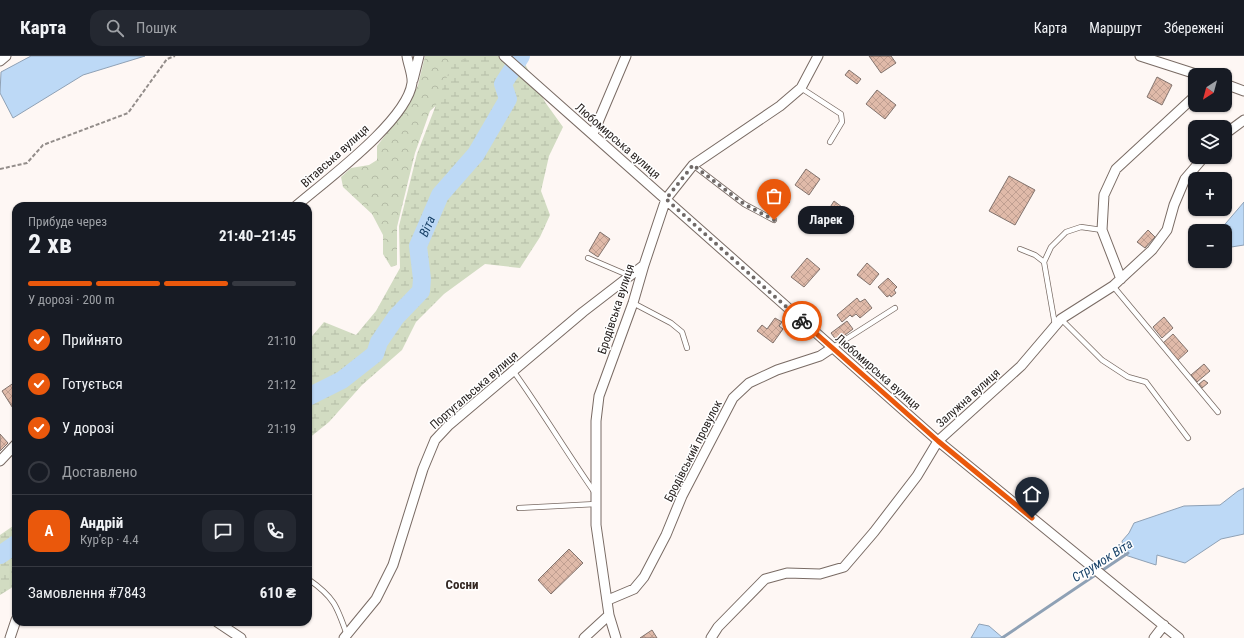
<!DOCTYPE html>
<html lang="uk">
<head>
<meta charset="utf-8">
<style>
  :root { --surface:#171b24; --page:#242831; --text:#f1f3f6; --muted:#9ea1a6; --line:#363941; --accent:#ea580c }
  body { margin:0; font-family:"Roboto Condensed",sans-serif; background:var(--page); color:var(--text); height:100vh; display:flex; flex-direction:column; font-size:15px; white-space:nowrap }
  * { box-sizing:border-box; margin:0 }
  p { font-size:13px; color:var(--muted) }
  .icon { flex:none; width:22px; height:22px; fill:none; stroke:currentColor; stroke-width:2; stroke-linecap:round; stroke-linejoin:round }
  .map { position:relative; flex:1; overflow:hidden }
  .panel { position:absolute; left:12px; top:146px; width:300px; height:424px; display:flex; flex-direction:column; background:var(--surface); border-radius:12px; box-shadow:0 1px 3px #0004 }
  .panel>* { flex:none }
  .needle { width:26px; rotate:216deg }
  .tools { position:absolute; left:1188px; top:12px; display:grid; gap:8px }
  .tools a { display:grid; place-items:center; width:44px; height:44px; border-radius:8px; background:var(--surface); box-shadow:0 1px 3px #0004; font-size:20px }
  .pin { position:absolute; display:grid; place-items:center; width:34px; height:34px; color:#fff; margin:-41px -17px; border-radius:50% 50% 50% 0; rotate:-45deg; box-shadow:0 0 4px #0007 }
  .pin .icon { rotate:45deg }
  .courier { position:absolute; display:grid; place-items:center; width:40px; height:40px; margin:-20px; border:3px solid #ea580c; border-radius:50%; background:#fff; color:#222; box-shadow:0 1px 5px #0007 }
  .bubble { position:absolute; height:28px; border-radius:12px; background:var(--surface); box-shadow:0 1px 3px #0004; font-size:13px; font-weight:700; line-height:28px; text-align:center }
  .head em { font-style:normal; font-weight:700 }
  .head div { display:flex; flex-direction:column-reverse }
  .head { display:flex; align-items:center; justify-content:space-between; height:68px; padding:0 16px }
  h1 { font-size:26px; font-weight:700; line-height:30px }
  .bar { display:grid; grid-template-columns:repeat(4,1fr); gap:6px 4px; align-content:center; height:48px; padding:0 16px }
  .bar i { height:5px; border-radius:3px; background:var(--line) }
  .bar .current { background:var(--accent) }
  .bar p { grid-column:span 4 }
  .line { display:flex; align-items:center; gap:10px; padding:0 16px; border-top:1px solid var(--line) }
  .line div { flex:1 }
  .round { display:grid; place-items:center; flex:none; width:42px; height:42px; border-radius:12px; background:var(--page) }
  ol { padding:0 16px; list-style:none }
  li { display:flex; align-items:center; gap:12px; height:44px }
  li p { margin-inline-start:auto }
  li .icon { padding:4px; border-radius:50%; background:var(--accent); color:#fff; stroke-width:4 }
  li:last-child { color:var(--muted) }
  li i { width:22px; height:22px; border:2px solid var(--line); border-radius:50% }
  header { display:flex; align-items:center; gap:24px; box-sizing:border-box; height:56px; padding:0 20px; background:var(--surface); border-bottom:1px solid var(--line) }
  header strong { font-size:19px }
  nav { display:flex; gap:22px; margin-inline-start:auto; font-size:14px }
  .search { width:280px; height:36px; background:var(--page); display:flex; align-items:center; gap:10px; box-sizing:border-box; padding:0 14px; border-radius:12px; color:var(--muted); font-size:15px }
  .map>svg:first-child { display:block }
  .forest { fill:url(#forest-crowns) }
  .wetland { fill:url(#wetland-marsh) }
  .water { fill:#bdd9f6; stroke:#8fa1b5 }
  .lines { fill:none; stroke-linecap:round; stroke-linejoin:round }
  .stream { stroke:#8fa1b5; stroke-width:3 }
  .river { stroke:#bdd9f6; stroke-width:18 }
  .building { fill:url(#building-cross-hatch); stroke:#82736d }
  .lane-casing { stroke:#796b64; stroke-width:6 }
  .street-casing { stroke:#796b64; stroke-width:11 }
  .path { stroke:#938d8a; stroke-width:2; stroke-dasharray:4 2; stroke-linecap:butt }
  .lane { stroke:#fff; stroke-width:4.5 }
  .street { stroke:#fff; stroke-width:9 }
  .done { stroke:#706a68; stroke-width:4; stroke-dasharray:0 7.2 }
  .route { stroke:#ea580c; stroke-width:5 }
  .labels { text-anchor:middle; stroke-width:3; stroke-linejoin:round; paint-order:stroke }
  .street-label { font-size:12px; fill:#241e1c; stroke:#fff }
  .water-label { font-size:13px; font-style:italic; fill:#194268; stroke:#fff }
  .neighbourhood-label { font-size:13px; font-weight:bold; fill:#342823; stroke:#fff }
</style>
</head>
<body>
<header>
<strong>Карта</strong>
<div class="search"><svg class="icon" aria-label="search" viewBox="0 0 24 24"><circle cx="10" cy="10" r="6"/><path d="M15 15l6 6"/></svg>Пошук</div>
<nav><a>Карта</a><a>Маршрут</a><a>Збережені</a></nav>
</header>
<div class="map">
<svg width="1244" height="582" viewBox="0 0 1244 582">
  <defs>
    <pattern id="forest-crowns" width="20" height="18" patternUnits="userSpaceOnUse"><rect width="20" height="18" fill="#d2dcc2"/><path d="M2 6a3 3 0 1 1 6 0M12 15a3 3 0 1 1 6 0" fill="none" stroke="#b4bca6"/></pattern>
    <pattern id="wetland-marsh" width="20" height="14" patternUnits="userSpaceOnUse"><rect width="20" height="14" fill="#d2dcc2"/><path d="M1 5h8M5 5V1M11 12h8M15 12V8" fill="none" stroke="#b4bca6"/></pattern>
    <pattern id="building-cross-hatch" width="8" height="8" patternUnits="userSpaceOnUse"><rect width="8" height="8" fill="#e0baa9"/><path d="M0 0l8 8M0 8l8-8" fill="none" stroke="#c09f91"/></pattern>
  </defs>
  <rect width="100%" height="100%" fill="#fef7f4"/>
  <path class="forest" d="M425,0H491L430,55L415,97L397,171V209L391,211L383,198V179L372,158L343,131L341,121L351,112L369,109L377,104V90L410,47L418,29Z"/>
  <path class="wetland" d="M490,0H529L525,8L545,46L563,71L549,100L541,135L550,159L540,181L520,212L485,208L444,238L416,266L402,294L362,329L329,366L308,383V285L324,266L356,279L376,255L400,212L399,170L417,98L453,5Z
    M16,468V529L0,539V479Z"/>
  <path class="water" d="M31,0H145L83,19L13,62L0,37L1,16Z
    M1244,146V189L1225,192V175L1220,174Z
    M1244,432V478L1221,483L1185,507L1157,499L1156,509L1125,499L1122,485L1129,477L1134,467L1184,450L1220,449L1238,435Z
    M979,568L989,570L1003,582H971Z"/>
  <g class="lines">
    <path class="stream" d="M1002,582L1128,497"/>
    <g class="river">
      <path id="s1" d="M308,341L342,324L375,298L379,286L396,261L421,235L422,223L418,190L440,139L476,98L508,43L503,28L521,0"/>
      <path d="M0,499L16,488"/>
    </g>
  </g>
  <path class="building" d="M869,0H891L896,7L881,17Z
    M849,14L861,23L857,28L845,19Z
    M1157,21L1172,29L1162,49L1147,41Z
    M877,34L896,49L885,63L866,48Z
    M806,113L820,123L809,139L795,129Z
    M1009,120L1035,134L1015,169L989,155Z
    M778,132L790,146L775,161L762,147Z
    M834,145L854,160L849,167L829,153Z
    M1148,174L1155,181L1145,192L1137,186Z
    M600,176L610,183L598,201L589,195Z
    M807,202L820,213L804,231L791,221Z
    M867,207L879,218L870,229L857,219Z
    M888,222L897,231L894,234L896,237L891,241L890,239L887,241L878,231Z
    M857,242L860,246L865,243L872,252L860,262L856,258L852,261L850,259L842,266L837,259Z
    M1164,261L1173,272L1162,282L1153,271Z
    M775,262L782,266L779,270L783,273L773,287L757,275L762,269L767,273Z
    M847,265L853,273L837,285L831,277Z
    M1173,278L1188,295L1177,305L1162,288Z
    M1204,308L1210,315L1197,326L1191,319Z
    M1204,324L1208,327L1202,332L1199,328Z
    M15,326L16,328V357L2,335Z
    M0,378L8,387L0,395Z
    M569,493L583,507L551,538L538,524Z
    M652,574L657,582H640Z"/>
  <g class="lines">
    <defs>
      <path id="lane" d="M801,32L841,58L842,66L830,86
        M693,109L744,148L774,164
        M1020,193L1035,199L1044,206
        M588,202L630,220
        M1113,230L1218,356
        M633,247L671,267L682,276L687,292
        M1061,263L1102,304L1128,321L1146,326L1188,382
        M1055,269L1044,206L1051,191L1066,176L1081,171L1102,174
        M832,292L895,252
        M514,316C542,355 567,397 595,437
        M519,452L596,448
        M308,523C334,541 337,550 347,579"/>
      <path id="street" d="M504,0L938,385L1179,582
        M1140,0L1199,19
        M0,5L6,0
        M413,24L419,0
        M1225,28L1244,35
        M593,78L626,0
        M1225,78L1244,64
        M296,150C325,125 407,65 412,27C413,19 408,8 407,0
        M1121,223L1102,174L1104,139L1116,113L1195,40
        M0,405L16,388
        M608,544L634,533L644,521L666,479L682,440L733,342L749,327L777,314L820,300L832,292
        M217,566L241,582
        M10,582L16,564
        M344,582L376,543L393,509L423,413L435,384L449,369L583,256L644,209
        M584,582L609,559
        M616,582L609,559L596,469V365L599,340L633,247L644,209L666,143L693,109L780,50L801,32L818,0
        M711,582L718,571L765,523L787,517L820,518L844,511L874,476L917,420L938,385L1021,310L1061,263L1113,230L1152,194L1167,174L1174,149L1185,123L1204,101
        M1154,582L1164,569"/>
    </defs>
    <use href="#lane" class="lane-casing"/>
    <use href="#street" class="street-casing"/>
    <path class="path" d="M0,113L27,107L43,89L128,57L167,3L175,0"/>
    <use href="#lane" class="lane"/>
    <use href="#street" class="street"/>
  </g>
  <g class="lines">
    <path class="done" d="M774,164L744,148L693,109L666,143L802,265"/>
    <path class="route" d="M802,265L938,385L1032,462"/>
  </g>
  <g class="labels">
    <g class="street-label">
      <text transform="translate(618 85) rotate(41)" y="4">Любомирська вулиця</text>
      <text transform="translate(335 100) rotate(-42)" y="4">Вітавська вулиця</text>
      <text transform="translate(616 253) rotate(-72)" y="4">Бродівська вулиця</text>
      <text transform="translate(878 316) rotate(41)" y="4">Любомирська вулиця</text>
      <text transform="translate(474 334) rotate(-41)" y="4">Португальська вулиця</text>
      <text transform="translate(968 342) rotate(-42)" y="4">Залужна вулиця</text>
      <text transform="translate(693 395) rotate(-63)" y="4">Бродівський провулок</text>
    </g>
    <g class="water-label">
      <text dy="5" stroke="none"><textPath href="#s1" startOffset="226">Віта</textPath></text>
      <text transform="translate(1102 504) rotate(-32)" y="5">Струмок Віта</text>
    </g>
    <g class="neighbourhood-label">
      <text x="462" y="533">Сосни</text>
    </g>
  </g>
</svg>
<div class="tools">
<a><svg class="needle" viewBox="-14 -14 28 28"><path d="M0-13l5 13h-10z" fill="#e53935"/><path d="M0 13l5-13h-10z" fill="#9ea1a6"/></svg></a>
<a><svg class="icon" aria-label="layers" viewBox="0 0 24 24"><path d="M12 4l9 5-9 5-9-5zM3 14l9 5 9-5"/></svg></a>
<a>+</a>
<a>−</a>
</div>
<div class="pin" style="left:774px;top:164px;background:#ea580c"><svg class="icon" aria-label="bag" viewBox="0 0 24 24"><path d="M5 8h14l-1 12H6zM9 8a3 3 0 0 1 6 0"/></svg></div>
<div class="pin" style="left:1032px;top:462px;background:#1f2937"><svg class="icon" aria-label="home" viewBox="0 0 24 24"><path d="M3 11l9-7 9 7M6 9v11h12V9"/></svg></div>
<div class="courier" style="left:802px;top:265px"><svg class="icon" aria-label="bike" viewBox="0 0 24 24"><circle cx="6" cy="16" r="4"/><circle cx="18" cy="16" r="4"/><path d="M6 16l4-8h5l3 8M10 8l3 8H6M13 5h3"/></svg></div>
<div class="bubble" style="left:798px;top:150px;width:56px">Ларек</div>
<section class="panel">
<div class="head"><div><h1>2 хв</h1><p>Прибуде через</p></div><em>21:40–21:45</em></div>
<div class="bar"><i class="current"></i><i class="current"></i><i class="current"></i><i></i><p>У дорозі · 200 m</p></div>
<ol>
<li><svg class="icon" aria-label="check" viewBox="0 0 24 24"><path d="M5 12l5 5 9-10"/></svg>Прийнято<p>21:10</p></li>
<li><svg class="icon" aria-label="check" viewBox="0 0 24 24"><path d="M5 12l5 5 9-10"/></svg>Готується<p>21:12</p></li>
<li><svg class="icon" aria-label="check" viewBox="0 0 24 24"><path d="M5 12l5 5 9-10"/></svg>У дорозі<p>21:19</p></li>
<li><i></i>Доставлено</li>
</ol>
<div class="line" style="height:72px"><b class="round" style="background:var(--accent);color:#fff">А</b><div><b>Андрій</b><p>Кур’єр · 4.4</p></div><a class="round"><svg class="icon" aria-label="chat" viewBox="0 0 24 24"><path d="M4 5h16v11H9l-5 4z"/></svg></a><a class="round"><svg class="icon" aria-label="phone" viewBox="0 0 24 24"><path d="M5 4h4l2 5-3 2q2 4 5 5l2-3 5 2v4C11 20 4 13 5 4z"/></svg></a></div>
<div class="line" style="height:52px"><div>Замовлення #7843</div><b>610 ₴</b></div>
</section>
</div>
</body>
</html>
